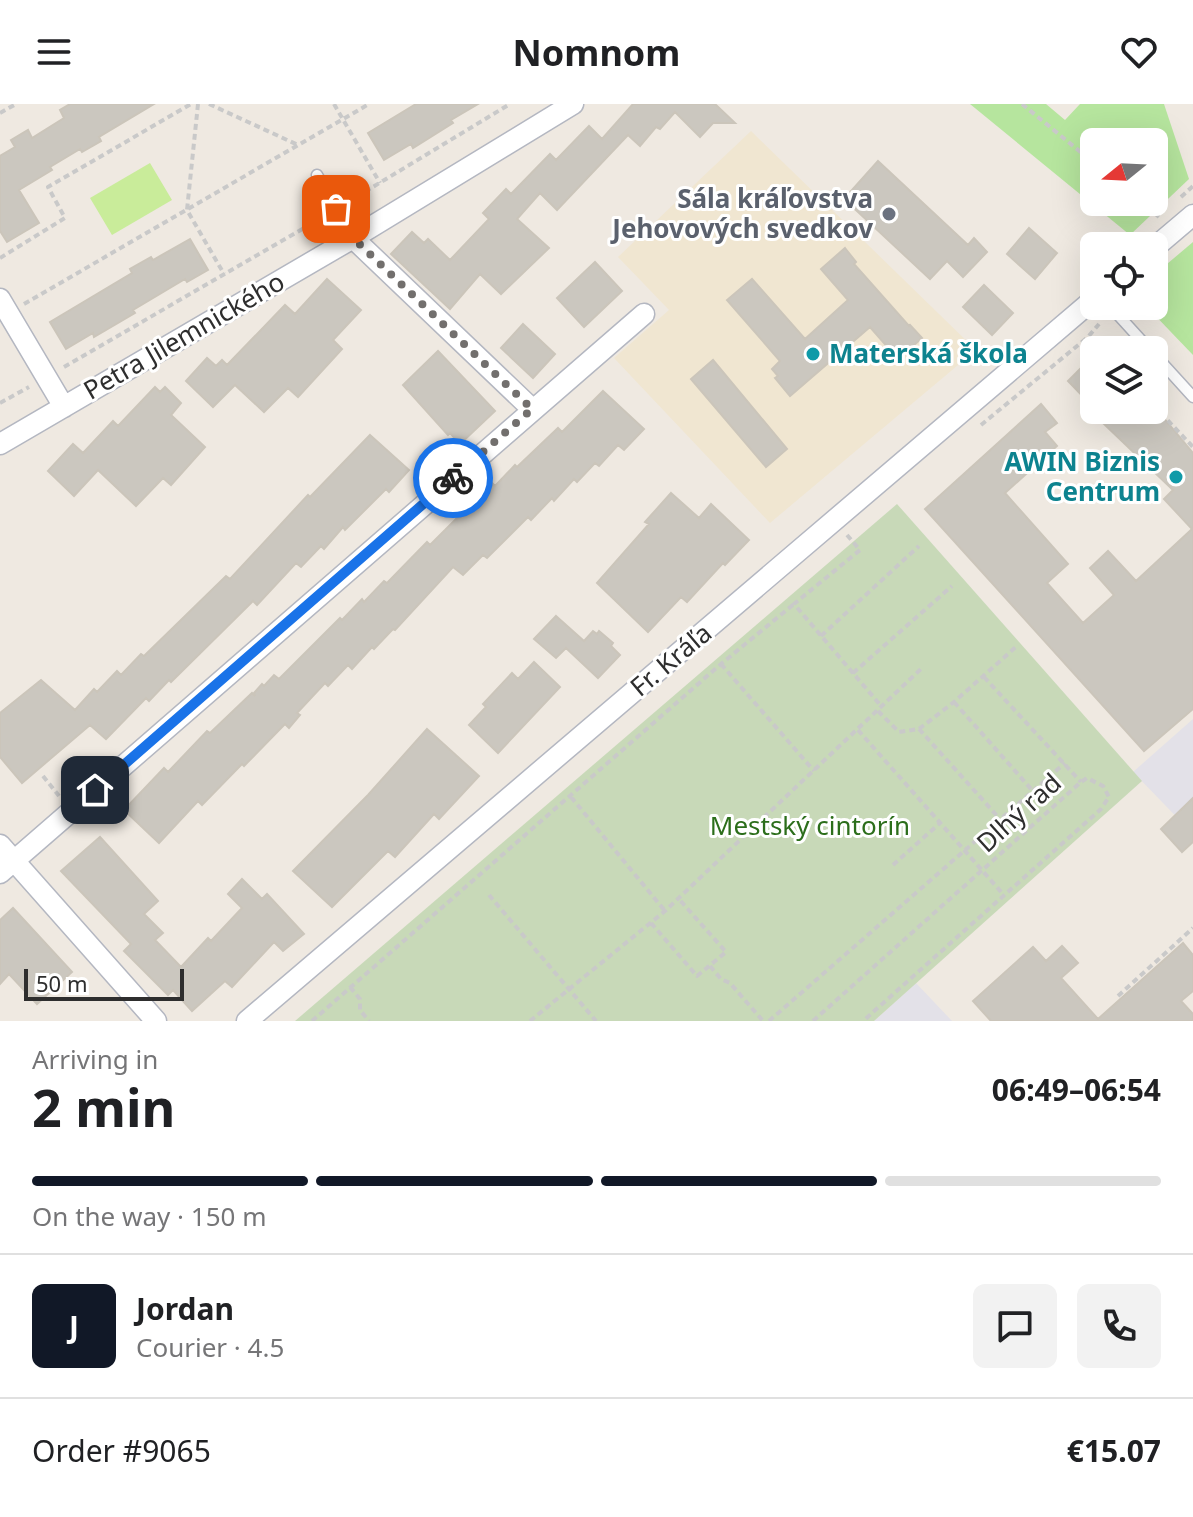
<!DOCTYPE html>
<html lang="en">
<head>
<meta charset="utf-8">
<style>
  :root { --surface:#fff; --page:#f2f2f2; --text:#202124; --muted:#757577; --line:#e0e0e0; --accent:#111827 }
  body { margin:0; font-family:"Noto Sans",sans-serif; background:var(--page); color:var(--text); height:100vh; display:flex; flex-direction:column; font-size:30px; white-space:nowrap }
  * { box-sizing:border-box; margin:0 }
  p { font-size:26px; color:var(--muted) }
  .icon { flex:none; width:44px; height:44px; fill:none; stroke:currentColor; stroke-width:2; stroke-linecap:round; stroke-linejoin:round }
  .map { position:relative; height:917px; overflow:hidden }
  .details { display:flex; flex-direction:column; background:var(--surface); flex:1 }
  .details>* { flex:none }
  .needle { width:52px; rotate:252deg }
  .fabs { position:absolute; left:1080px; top:24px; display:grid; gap:16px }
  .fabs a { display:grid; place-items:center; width:88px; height:88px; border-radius:12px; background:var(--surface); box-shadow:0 8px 32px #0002; font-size:40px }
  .scale { position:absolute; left:24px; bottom:20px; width:160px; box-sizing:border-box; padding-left:8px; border:4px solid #2e2e2e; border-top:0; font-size:22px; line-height:28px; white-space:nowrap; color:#2e2e2e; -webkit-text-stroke:6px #fff; paint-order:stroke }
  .pin { position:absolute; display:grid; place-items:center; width:68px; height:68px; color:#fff; margin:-34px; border-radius:16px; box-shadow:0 4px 12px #0006 }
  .courier { position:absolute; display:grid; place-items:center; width:80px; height:80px; margin:-40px; border:6px solid #1a73e8; border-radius:50%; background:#fff; color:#222; box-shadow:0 2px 10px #0007 }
  .headline em { font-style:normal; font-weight:700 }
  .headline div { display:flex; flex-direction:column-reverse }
  .headline { display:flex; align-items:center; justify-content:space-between; height:136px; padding:0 32px }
  h1 { font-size:52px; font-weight:700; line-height:60px }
  .bar { display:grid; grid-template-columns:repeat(4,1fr); gap:12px 8px; align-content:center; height:96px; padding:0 32px }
  .bar i { height:10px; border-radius:6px; background:var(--line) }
  .bar .current { background:var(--accent) }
  .bar p { grid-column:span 4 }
  .line { display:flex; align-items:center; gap:20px; padding:0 32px; border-top:2px solid var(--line) }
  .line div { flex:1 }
  .round { display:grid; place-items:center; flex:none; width:84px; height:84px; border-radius:12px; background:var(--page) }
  header { display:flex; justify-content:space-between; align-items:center; height:104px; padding:0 32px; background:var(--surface); font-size:36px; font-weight:700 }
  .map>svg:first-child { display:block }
  .industrial { fill:#e3e1e8 }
  .education { fill:#f0e6d1 }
  .green { fill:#b6e59e; fill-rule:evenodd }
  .cemetery { fill:#c8d9b8 }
  .pitch { fill:#c9ec9a }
  .building { fill:#cbc7bf; stroke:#cbc5ba; stroke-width:2 }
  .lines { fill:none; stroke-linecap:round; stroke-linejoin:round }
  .service-casing { stroke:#b4b7c1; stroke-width:13 }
  .minor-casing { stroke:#b4b7c1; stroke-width:23 }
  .path { stroke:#c9c9c9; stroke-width:4; stroke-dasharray:6 4; stroke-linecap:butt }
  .service { stroke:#fff; stroke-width:10 }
  .minor { stroke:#fff; stroke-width:20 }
  .done { stroke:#726f6d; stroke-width:8; stroke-dasharray:0 14.4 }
  .route { stroke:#1a73e8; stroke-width:10 }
  .worship-dot { fill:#6b7280; stroke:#fff; stroke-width:3 }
  .culture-dot { fill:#0f9aa8; stroke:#fff; stroke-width:3 }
  .labels { text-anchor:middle; stroke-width:6; stroke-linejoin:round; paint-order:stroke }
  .worship-label { font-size:26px; font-weight:bold; fill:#5b616d; stroke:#fff; text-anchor:end }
  .street-label { font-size:26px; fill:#2e2e2e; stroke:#fff }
  .culture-label { font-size:26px; font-weight:bold; fill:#0d838f; stroke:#fff; text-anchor:start }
  .park-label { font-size:26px; fill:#2c6e1b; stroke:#fff }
</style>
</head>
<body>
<header><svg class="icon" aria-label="menu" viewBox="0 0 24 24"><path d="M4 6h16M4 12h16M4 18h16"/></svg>Nomnom<svg class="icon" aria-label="heart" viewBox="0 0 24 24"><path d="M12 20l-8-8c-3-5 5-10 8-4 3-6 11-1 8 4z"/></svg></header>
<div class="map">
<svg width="1193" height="917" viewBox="0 0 1193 917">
  <rect width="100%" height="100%" fill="#efe9e1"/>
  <path class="industrial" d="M1193,615V730L1133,668Z
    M916,879L952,917H874Z"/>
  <path class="education" d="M751,27L976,246L770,419L614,254L669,206L618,153Z"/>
  <path class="green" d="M970,0H1046L1065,16L1080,0H1164L1189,75L1130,131ZM1154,38V98H1094V38Z
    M1193,138V251L1146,202H1154V171Z"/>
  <path class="cemetery" d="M897,400L1142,677L874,917H295Z"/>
  <path class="pitch" d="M150,59L172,96L112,131L90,94Z"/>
  <path class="building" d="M70,0H154L99,33L101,37L82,48L80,45L50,63L52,66L19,86L39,119L7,138L0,127V52L15,43L11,36L28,26L32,34L64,14L60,6Z
    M416,0H478L451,16L453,19L413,44L411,40L384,56L368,29Z
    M633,0H715L735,19H713L700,33L675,8L660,25L656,23L640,42L628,31L557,106L540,89L517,115L549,144L501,190L480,170L450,205L391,150L412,128L424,139L428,135L450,156L489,115L483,109L506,85L511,90L550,50L556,56L589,22L602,35Z
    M878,57L968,141L974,134L987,148L963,173L947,157L930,175L844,95Z
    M1029,124L1057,149L1035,175L1007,150Z
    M190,135L208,166L187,178L185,175L133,206L135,209L94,233L93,229L66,245L50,218L132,169L130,165L151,153L153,156Z
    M845,144L856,158L854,160L909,222L910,221L922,234L898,255L870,223L790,292L775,274L778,272L772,265L780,257L727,196L752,175L805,235L848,196L821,165Z
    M595,158L622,187L584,223L557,194Z
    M327,175L361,206L333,236L342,245L298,293L288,284L264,308L235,281L213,303L186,277L207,254L216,262L222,256L227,261L285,201L295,210Z
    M984,181L1013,209L992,231L963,203Z
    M523,220L555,250L533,274L501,244Z
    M438,247L495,307L460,340L450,329L448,331L403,281Z
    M1094,251V304L1068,277Z
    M713,256L787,345L766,363L691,275Z
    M155,283L160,288L165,283L181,299L171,311L205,343L171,381L163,374L136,402L98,366L74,392L48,367L73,340L83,349L113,317L118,322Z
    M603,287L644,325L624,346L618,341L599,362L595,359L577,378L574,375L554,397L552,394L531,416L528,413L487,454L483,451L463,471L453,463L395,526L393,525L374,545L372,543L352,565L348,561L328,582L325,579L297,609L300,611L289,624L285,620L244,662L242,660L202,701L198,697L159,739L124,706L164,664L168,668L207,627L210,629L252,589L255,592L254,589L262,580L264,582L274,571L279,575L340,514L342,516L362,495L364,498L384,477L387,479L427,438L430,441L492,379L495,382L515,361L517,363L558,324L562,328Z
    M1041,300L1057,319L1045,328L1057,342L1005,389L1068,460L1047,479L1083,519L1114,491L1090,464L1108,447L1136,477L1192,425L1164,395L1173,386L1104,320L1107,317L1096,306H1157L1193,349V605L1144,647L925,405Z
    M370,331L409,366L389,388L386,385L345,426L343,423L324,445L321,442L301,463L296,459L257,501L253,497L171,578L169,576L149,597L146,594L106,635L90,621L22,679L0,653V609L41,576L75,606L94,585L97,588L117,567L121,571L141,550L144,552L226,472L230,475L308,391L310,393Z
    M671,389L699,414L711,400L749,436L725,461L723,459L687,498L681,493L648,528L597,479L649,420L645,418Z
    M556,512L584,537L593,527L597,530L599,527L613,539L611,542L620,551L598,574L566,544L556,554L534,535Z
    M534,558L560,583L498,649L469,621L486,603L483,600L512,569L518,575Z
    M427,625L479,672L439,715L434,710L395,753L388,747L332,803L293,767L368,691Z
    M1193,694V738L1182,748L1161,725Z
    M100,733L158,797L144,810L163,829L155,836L181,863L208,834L211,837L242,804L228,790L242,775L262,795L267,790L304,830L283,847L274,838L232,883L225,877L192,907L173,886L168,891L124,847L131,840L61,767Z
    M13,804L72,868L37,900L9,870L0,880V816Z
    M1183,839L1193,851V887L1181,897L1193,910V917H991L973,897L1033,843L1046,857L1062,842L1078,859L1061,874L1098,915Z"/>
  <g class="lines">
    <defs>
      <path id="service" d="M317,71L353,134
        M1110,202L1150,246
        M1154,250L1193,293"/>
      <path id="minor" d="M353,134L532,305
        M1154,144L1193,111
        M0,195L64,303
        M0,340L353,134L573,0
        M0,741L156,917
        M0,769L644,210
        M247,917L1094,195"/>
    </defs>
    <use href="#service" class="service-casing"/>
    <use href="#minor" class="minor-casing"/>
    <path class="path" d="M198,0L187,106L224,170
      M209,0L298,41
      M334,0L380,79
      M1022,0L1094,59
      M0,9L16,0
      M1181,93L1193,82
      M348,98L510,0
      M1141,98L1159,113
      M1125,142L1135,133
      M0,154L65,114L48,83L191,0
      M1154,171L1164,163
      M1085,176L1094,168
      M24,200L369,0
      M1088,233L1100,246
      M64,263L323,113
      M0,299L29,283
      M1154,302L1193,343
      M981,321L1088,233L1099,220
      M847,431L860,446L794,500L882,603
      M821,532L919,442
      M721,560L814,667
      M853,569L952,482
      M984,573L1081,678
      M954,598L1032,686
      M878,607L899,628L919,625L954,598L1017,542
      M919,625L999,714
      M858,626L1003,790
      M43,672L59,692
      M571,693L665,807
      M893,761L940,719
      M489,791L596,917
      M651,819L697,872L726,848L678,794
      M710,862L721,875L730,879L763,917
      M350,883L360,895V906L369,917
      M1118,892L1193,824
      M312,917L721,560L794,500
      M530,917L665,807L923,563
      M769,917L1065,659
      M813,917L1081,678L1087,674L1103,682L1109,693L1101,705L863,917"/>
    <use href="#service" class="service"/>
    <use href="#minor" class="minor"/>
  </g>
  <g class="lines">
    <path class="done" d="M336,105L353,134L532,305L453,374"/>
    <path class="route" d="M95,686L453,374"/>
  </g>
  <circle class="worship-dot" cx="889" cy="110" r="8"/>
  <g class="culture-dot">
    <circle cx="813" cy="250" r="8"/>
    <circle cx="1176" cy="373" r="8"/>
  </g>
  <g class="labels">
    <g class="worship-label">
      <text x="873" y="104">Sála kráľovstva<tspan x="873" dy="30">Jehovových svedkov</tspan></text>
    </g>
    <g class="street-label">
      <text transform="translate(184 232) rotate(-30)" y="9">Petra Jilemnického</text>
      <text transform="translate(671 556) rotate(-40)" y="9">Fr. Kráľa</text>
      <text transform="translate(1019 709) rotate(-42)" y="9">Dlhý rad</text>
    </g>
    <g class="culture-label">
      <text x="829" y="259">Materská škola</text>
      <text x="1160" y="367" text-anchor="end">AWIN Biznis<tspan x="1160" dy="30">Centrum</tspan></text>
    </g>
    <g class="park-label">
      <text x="810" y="731">Mestský cintorín</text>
    </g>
  </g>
</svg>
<div class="fabs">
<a><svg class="needle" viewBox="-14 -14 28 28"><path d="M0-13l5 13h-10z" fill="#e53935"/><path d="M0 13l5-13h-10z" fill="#757577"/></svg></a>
<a><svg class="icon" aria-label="locate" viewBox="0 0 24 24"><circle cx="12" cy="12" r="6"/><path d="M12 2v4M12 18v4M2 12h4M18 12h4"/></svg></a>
<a><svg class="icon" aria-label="layers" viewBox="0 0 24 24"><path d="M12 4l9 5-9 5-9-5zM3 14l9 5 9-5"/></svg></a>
</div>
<div class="scale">50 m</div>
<div class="pin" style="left:336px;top:105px;background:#ea580c"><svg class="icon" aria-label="bag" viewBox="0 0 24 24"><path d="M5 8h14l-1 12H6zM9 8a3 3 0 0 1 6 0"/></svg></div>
<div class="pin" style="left:95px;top:686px;background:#1f2937"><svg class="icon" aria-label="home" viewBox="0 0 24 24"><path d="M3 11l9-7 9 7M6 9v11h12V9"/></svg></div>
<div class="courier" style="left:453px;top:374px"><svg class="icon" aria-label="bike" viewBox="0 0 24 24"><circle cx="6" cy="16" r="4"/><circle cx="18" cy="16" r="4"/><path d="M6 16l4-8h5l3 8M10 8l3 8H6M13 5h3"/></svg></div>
</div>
<section class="details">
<div class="headline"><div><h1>2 min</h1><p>Arriving in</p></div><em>06:49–06:54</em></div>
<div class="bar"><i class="current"></i><i class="current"></i><i class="current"></i><i></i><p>On the way · 150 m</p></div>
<div class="line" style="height:144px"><b class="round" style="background:var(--accent);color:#fff">J</b><div><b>Jordan</b><p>Courier · 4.5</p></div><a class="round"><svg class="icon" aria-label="chat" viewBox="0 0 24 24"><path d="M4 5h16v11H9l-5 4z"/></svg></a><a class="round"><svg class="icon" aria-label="phone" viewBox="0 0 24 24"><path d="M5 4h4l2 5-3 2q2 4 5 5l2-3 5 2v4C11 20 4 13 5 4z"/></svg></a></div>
<div class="line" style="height:104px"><div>Order #9065</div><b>€15.07</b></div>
</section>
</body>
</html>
